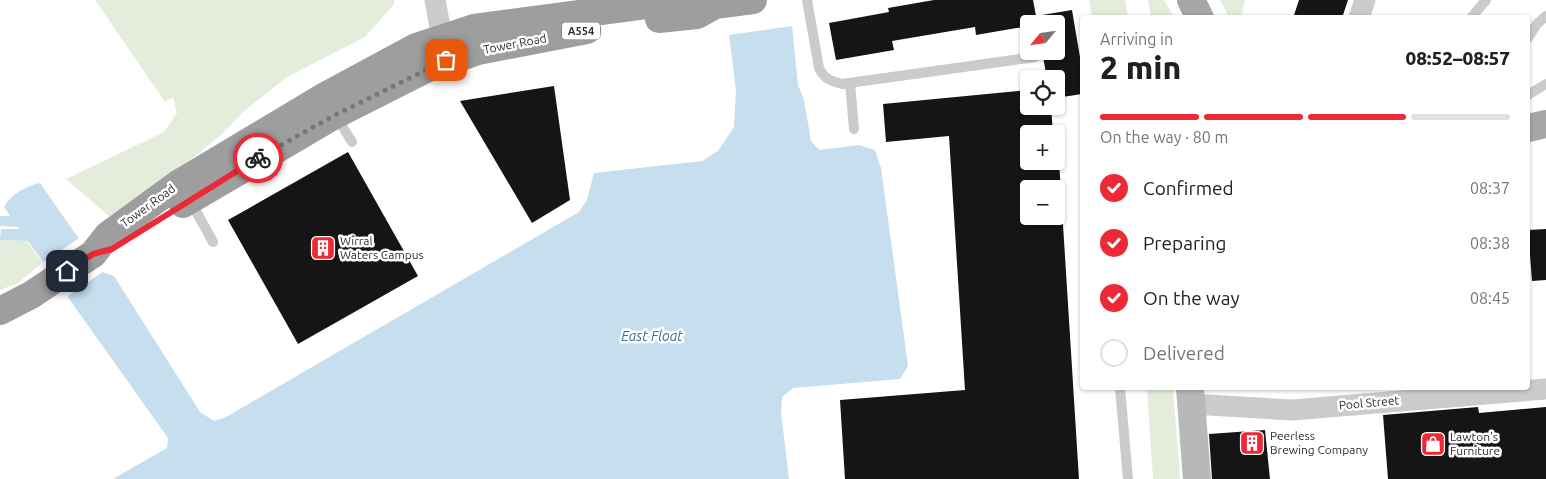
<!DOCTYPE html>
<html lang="en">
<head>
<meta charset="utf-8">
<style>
  :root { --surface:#fff; --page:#f2f2f2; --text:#202124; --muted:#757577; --line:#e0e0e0; --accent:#ed2936 }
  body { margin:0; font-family:Ubuntu,sans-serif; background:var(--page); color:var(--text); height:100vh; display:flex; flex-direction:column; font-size:19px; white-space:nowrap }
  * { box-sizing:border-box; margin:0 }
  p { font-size:16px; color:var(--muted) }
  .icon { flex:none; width:28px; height:28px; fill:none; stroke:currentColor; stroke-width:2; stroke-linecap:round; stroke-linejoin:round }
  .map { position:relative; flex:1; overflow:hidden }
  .panel { position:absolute; left:1080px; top:15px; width:450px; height:375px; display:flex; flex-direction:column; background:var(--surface); border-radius:5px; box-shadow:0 1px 4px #0004 }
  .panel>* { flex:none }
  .needle { width:32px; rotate:241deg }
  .buttons { position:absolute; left:1020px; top:15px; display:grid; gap:10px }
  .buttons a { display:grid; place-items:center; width:45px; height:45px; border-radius:5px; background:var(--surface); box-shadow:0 1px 4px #0004; font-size:25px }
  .pin { position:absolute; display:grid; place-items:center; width:42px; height:42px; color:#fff; margin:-21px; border-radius:10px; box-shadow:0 2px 8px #0006 }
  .courier { position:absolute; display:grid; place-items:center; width:50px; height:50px; margin:-25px; border:4px solid #ed2936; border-radius:50%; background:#fff; color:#222; box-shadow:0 1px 6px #0007 }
  .overview em { font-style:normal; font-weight:800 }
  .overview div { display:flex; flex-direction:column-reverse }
  .overview { display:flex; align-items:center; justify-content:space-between; height:85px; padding:0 20px }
  h1 { font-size:32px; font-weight:800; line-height:38px }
  .bar { display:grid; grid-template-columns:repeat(4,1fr); gap:8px 5px; align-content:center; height:60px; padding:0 20px }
  .bar i { height:6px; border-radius:4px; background:var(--line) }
  .bar .selected { background:var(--accent) }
  .bar p { grid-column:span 4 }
  ol { padding:0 20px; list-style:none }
  li { display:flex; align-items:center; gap:15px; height:55px }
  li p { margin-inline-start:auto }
  li .icon { padding:5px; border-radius:50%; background:var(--accent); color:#fff; stroke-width:4 }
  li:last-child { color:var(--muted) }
  li i { width:28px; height:28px; border:2px solid var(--line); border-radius:50% }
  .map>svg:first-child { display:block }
  .green { fill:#e4ecdb }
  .water { fill:#c6deed }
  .pier { fill:#fff }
  .building { fill:#151515; fill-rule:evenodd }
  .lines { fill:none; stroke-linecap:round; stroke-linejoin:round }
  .service { stroke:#cbcbcb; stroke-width:10 }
  .minor { stroke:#cbcbcb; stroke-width:21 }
  .secondary { stroke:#b8b8b8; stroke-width:28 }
  .primary { stroke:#a6a6a6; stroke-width:28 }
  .trunk { stroke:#9e9e9e; stroke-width:28 }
  .done { stroke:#777; stroke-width:5; stroke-dasharray:0 9 }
  .route { stroke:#ed2936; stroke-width:6 }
  .labels { text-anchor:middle; stroke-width:5; stroke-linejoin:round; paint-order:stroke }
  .shield { fill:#fff; stroke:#6d6d6d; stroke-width:1 }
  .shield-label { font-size:11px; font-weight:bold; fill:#2e2e2e }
  .street-label { font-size:12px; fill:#2e2e2e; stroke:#fff }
  .poi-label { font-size:12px; fill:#2e2e2e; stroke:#fff; text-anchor:start }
  .water-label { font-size:14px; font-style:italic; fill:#397094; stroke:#fff }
</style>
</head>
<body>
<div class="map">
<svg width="1546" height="479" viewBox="0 0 1546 479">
  <rect width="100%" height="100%" fill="#fff"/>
  <path class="green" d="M95,0H394V4L365,37L287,77L243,112L221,135L184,165L110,217L66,179L164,132L177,113L173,97L165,102Z
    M1089,0H1125L1128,17H1092Z
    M1148,0H1164L1174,17H1151Z
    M1220,0H1245L1241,17H1229Z
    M0,240L27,241L42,263L18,283L0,290Z
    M1147,388H1173L1180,479H1153Z"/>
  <path class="water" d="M792,26L798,85L804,100L811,141L819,150L859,145L875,150L881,168L908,366L900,379L793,388L782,397L781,412L789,479H113L167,448L168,438L28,241L0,240L1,229H19L18,227L0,226V216H10L4,207C12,193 25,187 40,183L102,272L114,276L200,412L214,421L226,417L579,212L587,200L594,173L702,161L718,151L734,127L736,90L729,35Z"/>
  <path class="pier" d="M81,237L104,271L64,299L40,264Z"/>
  <path class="building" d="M934,0H1033L1036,16L1072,10L1082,69V94L1056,98V79H1047L1042,51H1056V24H1029V26L976,35L975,27L892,41L894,50L836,60L829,23L889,12L888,8Z
    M1299,0H1348L1342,18H1293Z
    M554,86L570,200L532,223L460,101Z
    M1029,90V106H1051L1053,134H1029V161H1056L1058,145L1079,479H845L840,400L965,390L949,136L886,142L883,104ZM1029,189H1056V216H1029Z
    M348,152L418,276L298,344L228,220Z
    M1546,229V280L1532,281L1528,230Z
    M1478,407L1479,413L1546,407V479H1388L1383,415Z
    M1265,430L1270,479H1212L1209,434Z"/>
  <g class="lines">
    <path class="service" d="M807,0L819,68C824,79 831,81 842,84L1035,57
      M1471,18L1486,0
      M1528,38L1537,24L1546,16
      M850,83L854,129
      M1528,95L1546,84
      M336,116L352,142
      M191,202L213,242
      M1120,388L1128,479"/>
    <path class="minor" d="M435,0L445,54
      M1359,18L1365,0
      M1191,404L1292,410L1546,389"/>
    <path class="secondary" d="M1190,388L1197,479"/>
    <path class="primary" d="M1191,0L1200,18
      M1528,128L1546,124"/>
    <path class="trunk" d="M659,19L697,15L715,5L753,0
      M183,204L335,115L426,69L478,51L587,30
      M0,311L31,295L93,254L108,235L178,184L325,96L416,47L474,28L684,0"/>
  </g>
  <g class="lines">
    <path class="done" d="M258,158L335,115L446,60"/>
    <path class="route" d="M67,271L93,254L112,249L258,158"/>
  </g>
  <defs>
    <symbol id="building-square" viewBox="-11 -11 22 22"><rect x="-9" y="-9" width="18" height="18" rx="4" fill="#ed2936" stroke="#fff"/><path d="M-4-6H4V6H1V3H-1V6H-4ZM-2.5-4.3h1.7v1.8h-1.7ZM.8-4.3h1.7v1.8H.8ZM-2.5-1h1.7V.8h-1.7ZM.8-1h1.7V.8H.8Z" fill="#fff"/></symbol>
    <symbol id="shop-square" viewBox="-11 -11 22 22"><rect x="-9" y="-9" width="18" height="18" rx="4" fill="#ed2936" stroke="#fff"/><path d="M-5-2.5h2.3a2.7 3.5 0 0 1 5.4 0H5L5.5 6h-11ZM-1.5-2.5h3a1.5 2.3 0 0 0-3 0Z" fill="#fff"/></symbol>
  </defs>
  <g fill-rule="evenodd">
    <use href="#building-square" x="309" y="234" width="28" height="28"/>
    <use href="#building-square" x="1238" y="429" width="28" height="28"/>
    <use href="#shop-square" x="1419" y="430" width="28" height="28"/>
  </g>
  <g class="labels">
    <rect class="shield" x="562" y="22.5" width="38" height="17" rx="4"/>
    <g class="shield-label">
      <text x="581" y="35">A554</text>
    </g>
    <g class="street-label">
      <text transform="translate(515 44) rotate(-11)" y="4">Tower Road</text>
      <text transform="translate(148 206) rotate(-36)" y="4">Tower Road</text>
      <text transform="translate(1369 403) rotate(-5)" y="4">Pool Street</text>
    </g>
    <g class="poi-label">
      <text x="340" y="245">Wirral<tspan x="340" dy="14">Waters Campus</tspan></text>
      <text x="1270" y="440">Peerless<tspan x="1270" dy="14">Brewing Company</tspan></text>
      <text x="1450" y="441">Lawton's<tspan x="1450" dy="14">Furniture</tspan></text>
    </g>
    <g class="water-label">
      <text x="652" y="341">East Float</text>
    </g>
  </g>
</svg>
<div class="buttons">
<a><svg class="needle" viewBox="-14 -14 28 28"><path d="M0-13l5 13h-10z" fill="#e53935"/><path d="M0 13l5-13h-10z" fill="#757577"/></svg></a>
<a><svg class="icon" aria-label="locate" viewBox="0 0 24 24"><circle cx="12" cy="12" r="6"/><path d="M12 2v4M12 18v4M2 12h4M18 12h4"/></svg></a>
<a>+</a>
<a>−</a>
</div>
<div class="pin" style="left:446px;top:60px;background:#ea580c"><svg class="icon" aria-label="bag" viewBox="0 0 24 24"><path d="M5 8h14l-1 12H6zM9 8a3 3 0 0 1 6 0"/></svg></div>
<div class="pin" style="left:67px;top:271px;background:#1f2937"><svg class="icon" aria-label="home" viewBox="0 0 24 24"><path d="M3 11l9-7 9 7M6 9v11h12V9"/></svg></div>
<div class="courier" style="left:258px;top:158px"><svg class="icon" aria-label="bike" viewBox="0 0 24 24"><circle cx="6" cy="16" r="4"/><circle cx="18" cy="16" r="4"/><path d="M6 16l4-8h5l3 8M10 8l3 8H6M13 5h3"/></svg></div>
<section class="panel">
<div class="overview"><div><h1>2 min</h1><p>Arriving in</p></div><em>08:52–08:57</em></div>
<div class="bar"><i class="selected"></i><i class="selected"></i><i class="selected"></i><i></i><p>On the way · 80 m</p></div>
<ol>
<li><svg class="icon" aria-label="check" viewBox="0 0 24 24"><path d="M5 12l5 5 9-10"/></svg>Confirmed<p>08:37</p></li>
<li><svg class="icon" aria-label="check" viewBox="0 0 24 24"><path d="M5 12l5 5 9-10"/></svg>Preparing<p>08:38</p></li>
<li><svg class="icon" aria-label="check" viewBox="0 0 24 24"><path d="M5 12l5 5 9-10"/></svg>On the way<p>08:45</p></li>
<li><i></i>Delivered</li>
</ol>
</section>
</div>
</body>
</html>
